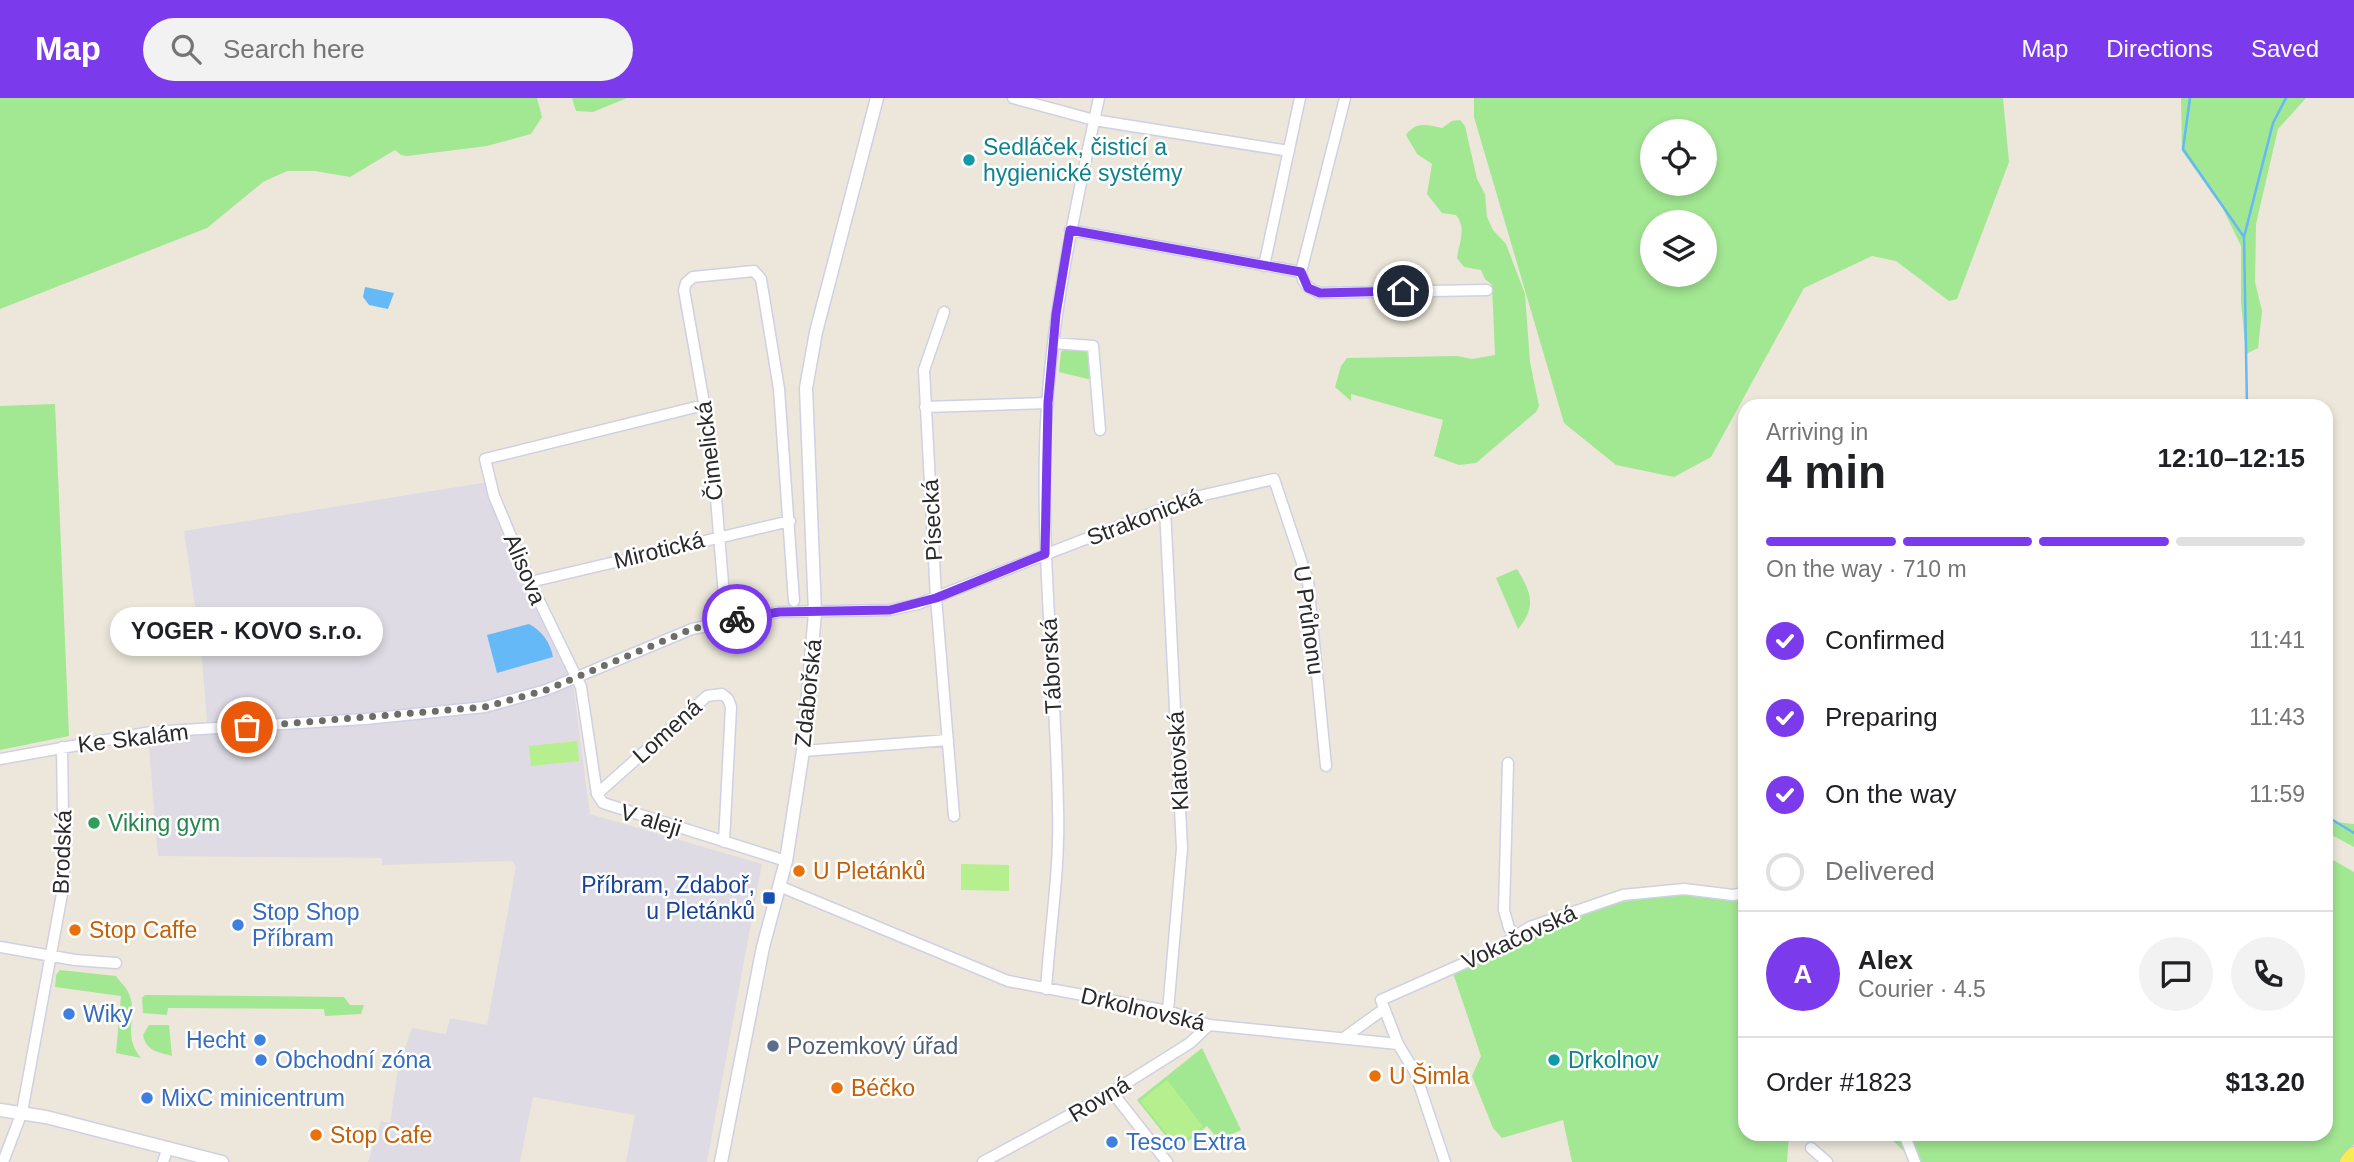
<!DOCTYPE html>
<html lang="en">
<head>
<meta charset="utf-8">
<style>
  :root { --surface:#fff; --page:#f2f2f2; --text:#202124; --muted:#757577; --line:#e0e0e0; --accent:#7c3aed }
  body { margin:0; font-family:Arial,sans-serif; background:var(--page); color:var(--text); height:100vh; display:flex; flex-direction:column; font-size:26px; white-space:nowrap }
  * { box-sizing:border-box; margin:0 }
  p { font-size:23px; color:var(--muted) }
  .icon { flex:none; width:38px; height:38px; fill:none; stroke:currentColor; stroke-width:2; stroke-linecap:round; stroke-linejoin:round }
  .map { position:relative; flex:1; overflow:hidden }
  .details { position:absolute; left:1738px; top:301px; width:595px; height:742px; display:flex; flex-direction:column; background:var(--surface); border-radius:21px; box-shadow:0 4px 10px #0003 }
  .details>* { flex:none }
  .controls { position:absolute; left:1640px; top:21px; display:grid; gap:14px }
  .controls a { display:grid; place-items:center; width:77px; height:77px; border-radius:50%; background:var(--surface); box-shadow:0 4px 10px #0003; font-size:35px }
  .pin { position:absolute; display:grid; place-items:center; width:60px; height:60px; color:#fff; margin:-30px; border:4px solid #fff; border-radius:50%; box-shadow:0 2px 7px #0007 }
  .courier { position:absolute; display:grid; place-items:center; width:70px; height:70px; margin:-35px; border:5px solid #7c3aed; border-radius:50%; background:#fff; color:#222; box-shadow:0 2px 9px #0007 }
  .bubble { position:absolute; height:49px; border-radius:24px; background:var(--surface); box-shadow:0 4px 10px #0003; font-size:23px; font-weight:700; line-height:49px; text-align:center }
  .summary em { font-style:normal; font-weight:700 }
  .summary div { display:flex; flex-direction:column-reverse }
  .summary { display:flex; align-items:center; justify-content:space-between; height:119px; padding:0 28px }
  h1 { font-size:46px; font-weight:700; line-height:52px }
  .bar { display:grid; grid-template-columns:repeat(4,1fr); gap:10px 7px; align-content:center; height:84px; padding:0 28px }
  .bar i { height:9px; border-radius:5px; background:var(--line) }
  .bar .current { background:var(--accent) }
  .bar p { grid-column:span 4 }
  .line { display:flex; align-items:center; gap:18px; padding:0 28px; border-top:2px solid var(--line) }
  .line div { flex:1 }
  .round { display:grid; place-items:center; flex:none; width:74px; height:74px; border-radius:37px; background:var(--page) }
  ol { padding:0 28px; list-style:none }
  li { display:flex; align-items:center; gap:21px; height:77px }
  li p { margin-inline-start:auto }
  li .icon { padding:7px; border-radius:50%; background:var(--accent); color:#fff; stroke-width:4 }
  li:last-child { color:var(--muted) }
  li i { width:38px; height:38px; border:4px solid var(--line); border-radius:50% }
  header { display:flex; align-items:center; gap:42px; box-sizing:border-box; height:98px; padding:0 35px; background:var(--accent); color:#fff }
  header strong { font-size:33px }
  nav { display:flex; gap:38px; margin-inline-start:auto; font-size:24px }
  .search { width:490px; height:63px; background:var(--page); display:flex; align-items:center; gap:18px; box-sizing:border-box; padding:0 24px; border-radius:38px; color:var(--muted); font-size:26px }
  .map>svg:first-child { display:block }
  .industrial { fill:#dfdbe4 }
  .green { fill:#a2e792; fill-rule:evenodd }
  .pitch { fill:#b6ef8d }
  .water { fill:#65b9f6 }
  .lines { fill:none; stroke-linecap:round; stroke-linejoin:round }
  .stream { stroke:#65b9f6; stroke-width:2.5 }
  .minor-casing { stroke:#cfd0e3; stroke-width:13 }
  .tertiary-casing { stroke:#cfd0e3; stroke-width:15 }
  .primary-casing { stroke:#c7c7c7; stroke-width:18 }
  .minor { stroke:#fff; stroke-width:10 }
  .tertiary { stroke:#fff; stroke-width:12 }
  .primary { stroke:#f9ec52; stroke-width:16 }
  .done { stroke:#6d6c67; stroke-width:7; stroke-dasharray:0 12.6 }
  .route { stroke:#7c3aed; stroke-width:9 }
  .culture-dot { fill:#0f9aa8; stroke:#fff; stroke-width:2.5 }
  .leisure-dot { fill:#2e9e5b; stroke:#fff; stroke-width:2.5 }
  .food-dot { fill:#e8710a; stroke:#fff; stroke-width:2.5 }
  .transit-dot { fill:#1a4fb4; stroke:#fff; stroke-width:2.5 }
  .shop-dot { fill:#3f7fe0; stroke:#fff; stroke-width:2.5 }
  .service-dot { fill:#5c6f8a; stroke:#fff; stroke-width:2.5 }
  .labels { text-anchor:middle; stroke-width:5; stroke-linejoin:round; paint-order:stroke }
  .culture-label { font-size:23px; fill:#0d838f; stroke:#fff; text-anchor:start }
  .street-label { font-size:23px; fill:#292929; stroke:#fff }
  .leisure-label { font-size:23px; fill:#27864d; stroke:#fff; text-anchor:start }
  .food-label { font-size:23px; fill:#c56008; stroke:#fff; text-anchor:start }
  .transit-label { font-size:23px; fill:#164399; stroke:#fff; text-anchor:end }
  .shop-label { font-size:23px; fill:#366cbe; stroke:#fff; text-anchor:start }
  .service-label { font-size:23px; fill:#4e5e75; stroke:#fff; text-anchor:start }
</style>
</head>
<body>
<header>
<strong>Map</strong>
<div class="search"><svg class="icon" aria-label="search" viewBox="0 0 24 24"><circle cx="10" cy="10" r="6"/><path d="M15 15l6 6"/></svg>Search here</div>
<nav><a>Map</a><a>Directions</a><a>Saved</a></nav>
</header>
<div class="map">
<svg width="2354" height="1064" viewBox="0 0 2354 1064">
  <rect width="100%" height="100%" fill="#ece7da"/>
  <path class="industrial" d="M488,384L573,586L590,716L762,766L707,1064H626L635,1017L533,999L520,1064H368L381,1023L390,1025L398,970L412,930L446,936L450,920L487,927L516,769L512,763L382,767V760L158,758L148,638L208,636L201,549L184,433Z"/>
  <path class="green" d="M0,0H537L542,19L531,36L487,48L407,58L401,57L395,52L350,79L315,73H287L263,84L207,130L0,211Z
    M572,0H627L593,14L576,13Z
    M1474,0H2003L2009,64L1957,201L1949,203L1896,163L1872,158L1804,190L1711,359L1674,379L1616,367L1564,325L1474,19ZM1652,33H1704V86H1652ZM1652,124H1704V177H1652Z
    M2181,0H2306L2278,31L2256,126L2255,184L2262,213L2258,250L2246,256L2241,204V148L2222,109L2182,53Z
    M1460,22L1465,28L1477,81L1485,96L1487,119L1493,132L1506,146L1525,196L1530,264L1539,308L1536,314L1476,365L1459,367L1434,358L1443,322L1351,296V303L1335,289L1341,268L1347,260L1457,258L1472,261L1495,257L1492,187L1485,181L1481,172L1464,169L1457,160C1459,145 1467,131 1456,117L1442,115L1427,96L1432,66L1417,56L1406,37C1416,23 1428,27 1442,30L1452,23Z
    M1066,250L1087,251L1092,282L1059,274L1061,254Z
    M55,306L69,638L0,652V308Z
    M1517,471C1531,494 1537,509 1518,531L1496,480Z
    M2326,723L2354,726V749L2326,734Z
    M2326,758L2354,774V1046L2340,1064H1915L1890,1040L1889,1036H2326Z
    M1745,795V1036H1789L1787,1064H1572L1563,1022L1502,1040L1493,1030L1472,978L1481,958L1453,875L1592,811L1658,796L1725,799Z
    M60,872L116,878C120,884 127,890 129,896C139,918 121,936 141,960L116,955L121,898L55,889L56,877Z
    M145,897L344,899L350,907H364L361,916L325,918L324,911L168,910L167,917L143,915L142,900Z
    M149,927H169L172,958C158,954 146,953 143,937Z
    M1202,950L1241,1032L1219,1042L1207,1028L1177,1052L1137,1002Z"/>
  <path class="pitch" d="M577,643L579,663L531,668L529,648Z
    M961,766L1009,767V793L961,792Z
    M1167,982L1203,1028L1177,1049L1140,1003Z"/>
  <path class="water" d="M365,189L394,195L388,211L369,207L363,199Z
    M529,526C542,533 550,544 553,559L497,575L487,537Z"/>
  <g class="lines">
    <path class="stream" d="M2190,0L2183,51L2244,139L2247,308
      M2244,139L2273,25L2286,0
      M2326,718L2354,735"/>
    <defs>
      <path id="minor" d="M1013,0L1094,22L1289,53
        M1345,0L1301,174C1303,187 1308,190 1320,195L1487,192
        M1070,132L1301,174
        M1264,168L1300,0
        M944,214L924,272L936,500L954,718
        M1053,245L1093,248L1100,332
        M704,307L485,361L494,398L530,484L581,589L597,696L603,705L786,763
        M925,309L1048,305
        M1165,411L1182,750L1168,913
        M530,484L790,423
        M726,523L712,350L684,192L686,185L693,179L754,173L761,181L779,291L794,503
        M803,653L948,642
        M0,661L151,634L365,621L485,609L546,592L692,531L779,514L890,512L918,506L1191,400L1274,381L1308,483L1326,668
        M1508,665L1504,812L1509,830L1516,837
        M597,696L707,598L722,596L728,601L731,609L724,744
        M779,788L1008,883L1168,913L1209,927L1398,946L1415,974L1445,1064
        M0,849L75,862L116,865
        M1046,891C1050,831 1060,770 1058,711C1056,591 1042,471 1045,350C1048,231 1074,116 1099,0
        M1345,939L1384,911
        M1398,946L1381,902L1494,852L1530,829L1623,797L1684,791L1733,797L1745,795
        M1112,994L1167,1064
        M1904,1036L1915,1064
        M1811,1050L1827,1064
        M3,1064L22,1014L64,785L62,649
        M163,1064L168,1049
        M983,1064L1112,994L1190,945L1209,927"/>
      <path id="tertiary" d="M0,1012L46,1019L222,1064
        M721,1064L763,849L786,763L803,653L815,515L806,290L816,234L877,0"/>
      <path id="primary" d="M2348,1064L2354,1057"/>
    </defs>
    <use href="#minor" class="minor-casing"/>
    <use href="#tertiary" class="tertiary-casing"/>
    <use href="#primary" class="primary-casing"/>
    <use href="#minor" class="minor"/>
    <use href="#tertiary" class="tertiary"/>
    <use href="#primary" class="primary"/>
  </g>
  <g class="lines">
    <path class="done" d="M247,629L485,609L546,592L692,531L737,521"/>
    <path class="route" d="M737,521L779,514L890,512L936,500L1045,456L1048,305L1056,216L1070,132L1301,174L1308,190L1320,195L1403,193"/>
  </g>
  <g class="culture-dot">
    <circle cx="969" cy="62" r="7"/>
    <circle cx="1554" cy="962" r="7"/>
  </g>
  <circle class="leisure-dot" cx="94" cy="725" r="7"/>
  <g class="food-dot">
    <circle cx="799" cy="773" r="7"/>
    <circle cx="75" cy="832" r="7"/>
    <circle cx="1375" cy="978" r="7"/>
    <circle cx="837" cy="990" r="7"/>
    <circle cx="316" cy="1037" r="7"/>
  </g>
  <rect class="transit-dot" x="762" y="793" width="14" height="14" rx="3.5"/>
  <g class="shop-dot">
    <circle cx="238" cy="827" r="7"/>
    <circle cx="69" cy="916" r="7"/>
    <circle cx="260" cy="942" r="7"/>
    <circle cx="261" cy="962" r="7"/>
    <circle cx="147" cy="1000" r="7"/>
    <circle cx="1112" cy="1044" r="7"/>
  </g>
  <circle class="service-dot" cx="773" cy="948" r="7"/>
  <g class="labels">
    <g class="culture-label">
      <text x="983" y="57">Sedláček, čisticí a<tspan x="983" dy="26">hygienické systémy</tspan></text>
      <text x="1568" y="970">Drkolnov</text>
    </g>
    <g class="street-label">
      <text transform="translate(709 353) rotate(-97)" y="8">Čimelická</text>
      <text transform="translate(1144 419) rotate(-21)" y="8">Strakonická</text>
      <text transform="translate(932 422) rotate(-93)" y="8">Písecká</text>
      <text transform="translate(659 452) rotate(-14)" y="8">Mirotická</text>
      <text transform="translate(525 471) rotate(67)" y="8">Alisova</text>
      <text transform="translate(1309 522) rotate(82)" y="8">U Průhonu</text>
      <text transform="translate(1051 568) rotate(-93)" y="8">Táborská</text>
      <text transform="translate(808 595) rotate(-84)" y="8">Zdabořská</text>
      <text transform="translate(667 633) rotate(-42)" y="8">Lomená</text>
      <text transform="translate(133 640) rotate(-7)" y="8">Ke Skalám</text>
      <text transform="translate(1178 663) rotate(-93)" y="8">Klatovská</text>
      <text transform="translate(651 722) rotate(17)" y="8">V aleji</text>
      <text transform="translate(62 754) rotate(-88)" y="8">Brodská</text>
      <text transform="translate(1519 839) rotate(-25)" y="8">Vokačovská</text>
      <text transform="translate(1143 911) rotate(13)" y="8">Drkolnovská</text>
      <text transform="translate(1099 1001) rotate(-31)" y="8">Rovná</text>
    </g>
    <g class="leisure-label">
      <text x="108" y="733">Viking gym</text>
    </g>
    <g class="food-label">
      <text x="813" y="781">U Pletánků</text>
      <text x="89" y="840">Stop Caffe</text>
      <text x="1389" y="986">U Šimla</text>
      <text x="851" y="998">Béčko</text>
      <text x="330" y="1045">Stop Cafe</text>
    </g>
    <g class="transit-label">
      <text x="755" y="795">Příbram, Zdaboř,<tspan x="755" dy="26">u Pletánků</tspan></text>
    </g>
    <g class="shop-label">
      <text x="252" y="822">Stop Shop<tspan x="252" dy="26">Příbram</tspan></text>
      <text x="83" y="924">Wiky</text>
      <text x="246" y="950" text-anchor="end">Hecht</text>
      <text x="275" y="970">Obchodní zóna</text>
      <text x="161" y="1008">MixC minicentrum</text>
      <text x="1126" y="1052">Tesco Extra</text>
    </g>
    <g class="service-label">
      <text x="787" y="956">Pozemkový úřad</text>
    </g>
  </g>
</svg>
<div class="controls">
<a><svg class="icon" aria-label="locate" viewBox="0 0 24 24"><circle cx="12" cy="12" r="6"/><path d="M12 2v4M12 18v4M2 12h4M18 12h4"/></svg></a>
<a><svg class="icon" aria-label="layers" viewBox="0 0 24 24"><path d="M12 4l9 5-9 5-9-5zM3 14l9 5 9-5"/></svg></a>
</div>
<div class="pin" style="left:247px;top:629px;background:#ea580c"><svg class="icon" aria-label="bag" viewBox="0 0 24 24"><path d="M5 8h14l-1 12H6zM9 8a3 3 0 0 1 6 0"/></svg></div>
<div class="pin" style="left:1403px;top:193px;background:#1f2937"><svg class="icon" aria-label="home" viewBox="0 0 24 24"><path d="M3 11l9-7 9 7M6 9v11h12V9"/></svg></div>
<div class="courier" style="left:737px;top:521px"><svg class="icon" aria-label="bike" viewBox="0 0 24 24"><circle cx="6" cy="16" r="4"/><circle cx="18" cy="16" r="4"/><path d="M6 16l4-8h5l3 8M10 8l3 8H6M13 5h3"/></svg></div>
<div class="bubble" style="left:110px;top:509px;width:273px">YOGER - KOVO s.r.o.</div>
<section class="details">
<div class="summary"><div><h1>4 min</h1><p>Arriving in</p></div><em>12:10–12:15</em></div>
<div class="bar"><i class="current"></i><i class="current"></i><i class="current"></i><i></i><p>On the way · 710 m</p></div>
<ol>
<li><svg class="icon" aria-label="check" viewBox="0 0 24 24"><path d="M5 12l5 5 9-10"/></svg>Confirmed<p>11:41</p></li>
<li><svg class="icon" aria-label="check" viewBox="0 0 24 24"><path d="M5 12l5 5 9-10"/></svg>Preparing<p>11:43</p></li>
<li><svg class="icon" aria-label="check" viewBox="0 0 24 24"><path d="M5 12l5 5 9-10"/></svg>On the way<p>11:59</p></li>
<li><i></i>Delivered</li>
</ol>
<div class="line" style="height:126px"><b class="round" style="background:var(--accent);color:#fff">A</b><div><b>Alex</b><p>Courier · 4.5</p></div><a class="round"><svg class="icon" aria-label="chat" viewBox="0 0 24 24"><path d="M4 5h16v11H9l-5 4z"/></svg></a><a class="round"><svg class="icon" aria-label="phone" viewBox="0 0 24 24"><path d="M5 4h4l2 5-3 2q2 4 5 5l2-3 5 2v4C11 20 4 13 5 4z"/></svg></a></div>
<div class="line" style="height:91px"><div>Order #1823</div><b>$13.20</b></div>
</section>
</div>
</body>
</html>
